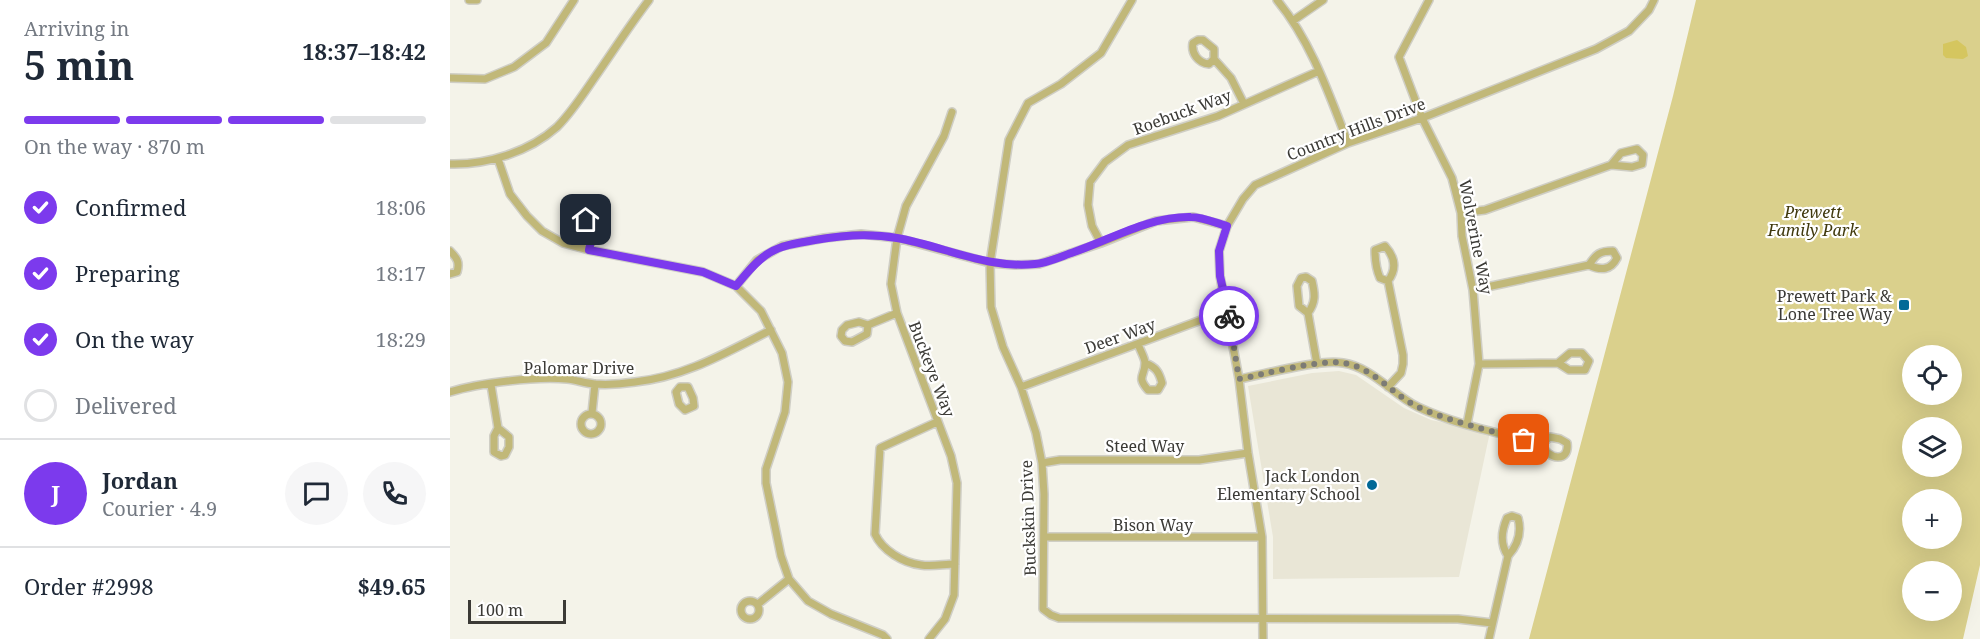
<!DOCTYPE html>
<html lang="en">
<head>
<meta charset="utf-8">
<style>
  :root { --surface:#fff; --page:#f6f6f7; --text:#1f2937; --muted:#747a83; --line:#e0e1e3; --accent:#7c3aed }
  body { margin:0; font-family:"Noto Serif",serif; background:var(--page); color:var(--text); height:100vh; display:flex; flex-direction:column; font-size:22px; white-space:nowrap }
  * { box-sizing:border-box; margin:0 }
  p { font-size:20px; color:var(--muted) }
  .icon { flex:none; width:33px; height:33px; fill:none; stroke:currentColor; stroke-width:2; stroke-linecap:round; stroke-linejoin:round }
  .map { position:relative; flex:1; overflow:hidden }
  .details { display:flex; flex-direction:column; background:var(--surface); width:450px }
  .details>* { flex:none }
  .fabs { position:absolute; left:1452px; top:345px; display:grid; gap:12px }
  .fabs a { display:grid; place-items:center; width:60px; height:60px; border-radius:50%; background:var(--surface); box-shadow:0 6px 24px #0002; font-size:30px }
  .scale { position:absolute; left:18px; bottom:15px; width:98px; box-sizing:border-box; padding-left:6px; border:3px solid #3b3a36; border-top:0; font-size:16px; line-height:21px; white-space:nowrap; color:#3b3a36; -webkit-text-stroke:4px #fff; paint-order:stroke }
  .pin { position:absolute; display:grid; place-items:center; width:51px; height:51px; color:#fff; margin:-26px; border-radius:12px; box-shadow:0 3px 9px #0006 }
  .courier { position:absolute; display:grid; place-items:center; width:60px; height:60px; margin:-30px; border:4px solid #7c3aed; border-radius:50%; background:#fff; color:#222; box-shadow:0 2px 8px #0007 }
  .summary em { font-style:normal; font-weight:700 }
  .summary div { display:flex; flex-direction:column-reverse }
  .summary { display:flex; align-items:center; justify-content:space-between; height:102px; padding:0 24px }
  h1 { font-size:39px; font-weight:700; line-height:45px }
  .bar { display:grid; grid-template-columns:repeat(4,1fr); gap:9px 6px; align-content:center; height:72px; padding:0 24px }
  .bar i { height:8px; border-radius:4px; background:var(--line) }
  .bar .on { background:var(--accent) }
  .bar p { grid-column:span 4 }
  .line { display:flex; align-items:center; gap:15px; padding:0 24px; border-top:2px solid var(--line) }
  .line div { flex:1 }
  .round { display:grid; place-items:center; flex:none; width:63px; height:63px; border-radius:32px; background:var(--page) }
  ol { padding:0 24px; list-style:none }
  li { display:flex; align-items:center; gap:18px; height:66px }
  li p { margin-inline-start:auto }
  li .icon { padding:6px; border-radius:50%; background:var(--accent); color:#fff; stroke-width:4 }
  li:last-child { color:var(--muted) }
  li i { width:33px; height:33px; border:3px solid var(--line); border-radius:50% }
  main { display:flex; flex:1; min-height:0 }
  .map>svg:first-child { display:block }
  .built { fill:#e9e6d6 }
  .green { fill:#dad08c; fill-rule:evenodd }
  .water { fill:#d5c65f }
  .lines { fill:none; stroke-linecap:round; stroke-linejoin:round }
  .minor-casing { stroke:#cfcec5; stroke-width:10 }
  .minor { stroke:#c1b879; stroke-width:7 }
  .done { stroke:#7c7b75; stroke-width:6; stroke-dasharray:0 10.8 }
  .route { stroke:#7c3aed; stroke-width:8 }
  .poi-dot { fill:#026997; stroke:#fff; stroke-width:2 }
  .labels { text-anchor:middle; stroke-width:4.5; stroke-linejoin:round; paint-order:stroke }
  .street-label { font-size:16px; fill:#3b3a36; stroke:#fff }
  .park-label { font-size:16px; font-style:italic; fill:#40390d; stroke:#fff }
  .poi-label { font-size:16px; fill:#3b3a36; stroke:#fff; text-anchor:end }
</style>
</head>
<body>
<main>
<section class="details">
<div class="summary"><div><h1>5 min</h1><p>Arriving in</p></div><em>18:37–18:42</em></div>
<div class="bar"><i class="on"></i><i class="on"></i><i class="on"></i><i></i><p>On the way · 870 m</p></div>
<ol>
<li><svg class="icon" aria-label="check" viewBox="0 0 24 24"><path d="M5 12l5 5 9-10"/></svg>Confirmed<p>18:06</p></li>
<li><svg class="icon" aria-label="check" viewBox="0 0 24 24"><path d="M5 12l5 5 9-10"/></svg>Preparing<p>18:17</p></li>
<li><svg class="icon" aria-label="check" viewBox="0 0 24 24"><path d="M5 12l5 5 9-10"/></svg>On the way<p>18:29</p></li>
<li><i></i>Delivered</li>
</ol>
<div class="line" style="height:108px"><b class="round" style="background:var(--accent);color:#fff">J</b><div><b>Jordan</b><p>Courier · 4.9</p></div><a class="round"><svg class="icon" aria-label="chat" viewBox="0 0 24 24"><path d="M4 5h16v11H9l-5 4z"/></svg></a><a class="round"><svg class="icon" aria-label="phone" viewBox="0 0 24 24"><path d="M5 4h4l2 5-3 2q2 4 5 5l2-3 5 2v4C11 20 4 13 5 4z"/></svg></a></div>
<div class="line" style="height:78px"><div>Order #2998</div><b>$49.65</b></div>
</section>
<div class="map">
<svg width="1530" height="639" viewBox="0 0 1530 639">
  <rect width="100%" height="100%" fill="#f4f3e9"/>
  <path class="built" d="M889,371L906,375L954,408L981,420L1040,432L1009,577L823,579V537L798,386L862,373Z"/>
  <path class="green" d="M1246,0H1530V565L1513,639H1079L1223,96ZM1462,356H1502V394H1462ZM1462,428H1502V466H1462ZM1462,500H1502V538H1462ZM1462,572H1502V610H1462Z"/>
  <path class="water" d="M1507,40L1516,47L1518,56L1513,59L1496,58L1493,55V44Z"/>
  <g class="lines">
    <defs>
      <path id="minor" d="M19,0H27
        M682,0L651,53L611,84L578,103L559,140L540,263L541,307L553,347L571,387L586,433L592,463L594,494L593,609L601,615L609,618L1008,619L1042,623
        M827,0C861,41 879,94 898,143
        M979,0L949,57L972,118L1002,178L1011,213L1012,236L1023,290L1029,364L1017,424
        M844,20L873,0
        M764,59L759,64C748,63 741,53 743,43L748,40H753L764,49V59L781,78L794,104
        M0,78L35,79L64,67L96,43L124,0
        M48,159L60,194L77,216L92,231L113,243L139,250L253,272L286,286L311,311L332,353L338,382L335,412L316,469V483L331,556L339,579L358,601L381,614L433,635L437,639
        M0,164C37,165 79,152 107,127C121,113 132,96 143,80C162,53 179,26 199,0
        M144,203H150L156,210L153,225L144,228L138,226L136,221L139,206Z
        M1011,213L1035,210L1161,165L1182,167L1192,164L1193,155L1187,149L1171,153L1161,165
        M651,243L642,226L638,205L640,182L655,162L678,145L768,116L869,71
        M139,250L144,228
        M0,251C7,258 10,262 7,272L0,274
        M286,286L307,260L332,246L374,238L411,234L447,238L540,263L565,265L589,264L651,243L706,221L743,217L777,226
        M1023,290L1139,265C1151,271 1161,270 1167,258L1163,251C1150,251 1146,254 1139,265
        M858,313L849,306L847,286L851,278L856,277L862,281C865,294 866,302 858,313L867,364
        M418,325L417,334L402,342L395,341L391,336L392,330L397,325L409,322L418,325L447,313
        M688,344C690,350 695,358 695,363C695,377 686,376 698,390H708L712,383C709,372 706,367 695,363
        M1029,364L1108,363L1119,370H1135L1139,361L1132,353H1120L1108,363
        M789,379C816,374 868,359 893,363C922,367 943,395 968,407C1006,425 1050,433 1091,444C1098,460 1120,463 1117,443L1110,439L1100,437L1091,444
        M41,385L48,428L44,436V452L51,456L55,455L59,447V437L48,428
        M230,387H238L243,398L244,406L235,410L229,404L226,392Z
        M571,387L778,310
        M938,387L951,373L953,364V355L938,281C947,269 945,257 935,246L925,250C925,260 926,269 930,278L938,281
        M0,392C28,383 87,376 117,379C126,380 135,383 144,384C157,385 172,384 185,382C235,377 277,352 321,330
        M142,413L145,384
        M131 424a10 10 0 1 1 20 0a10 10 0 1 1-20 0Z
        M487,422L430,448L425,534C432,550 453,563 471,565C482,567 494,564 505,564
        M592,463L610,460H749L798,453
        M594,537H812
        M291 610a9 9 0 1 1 18 0a9 9 0 1 1-18 0Z
        M308,604L339,579
        M479,639L495,619L504,595L507,483L501,456L447,313L441,284L447,238L456,206L494,136L502,112
        M813,639L812,537L798,453L789,379L770,276L769,251L777,226L793,199L805,185L898,143L972,118L1146,49L1179,31L1199,10L1204,0
        M1039,639L1058,556C1068,545 1072,533 1068,518L1062,516L1057,518C1051,532 1050,544 1058,556"/>
    </defs>
    <use href="#minor" class="minor-casing"/>
    <use href="#minor" class="minor"/>
  </g>
  <g class="lines">
    <path class="done" d="M779,316L789,379C816,374 869,359 894,363C922,367 943,395 968,407C1001,422 1039,430 1074,440"/>
    <path class="route" d="M136,220L139,206L144,203L154,205L156,210L153,225L144,228L139,250L253,272L286,286C314,251 322,247 365,240C393,235 419,233 447,238C493,246 537,269 585,264C598,263 612,256 624,252C662,239 700,216 741,217C753,217 766,223 777,226L769,251L770,276L779,316"/>
  </g>
  <g class="poi-dot">
    <rect x="1448" y="299" width="12" height="12" rx="3"/>
    <circle cx="922" cy="485" r="6"/>
  </g>
  <g class="labels">
    <g class="street-label">
      <text transform="translate(732 112) rotate(-20)" y="6">Roebuck Way</text>
      <text transform="translate(906 129) rotate(-21)" y="6">Country Hills Drive</text>
      <text transform="translate(1026 237) rotate(79)" y="6">Wolverine Way</text>
      <text transform="translate(670 336) rotate(-20)" y="6">Deer Way</text>
      <text x="129" y="374">Palomar Drive</text>
      <text transform="translate(482 369) rotate(69)" y="6">Buckeye Way</text>
      <text x="695" y="452">Steed Way</text>
      <text transform="translate(578 518) rotate(-92)" y="6">Buckskin Drive</text>
      <text x="703" y="531">Bison Way</text>
    </g>
    <g class="park-label">
      <text x="1363" y="218">Prewett<tspan x="1363" dy="18">Family Park</tspan></text>
    </g>
    <g class="poi-label">
      <text x="1442" y="302">Prewett Park &amp;<tspan x="1442" dy="18">Lone Tree Way</tspan></text>
      <text x="910" y="482">Jack London<tspan x="910" dy="18">Elementary School</tspan></text>
    </g>
  </g>
</svg>
<div class="fabs">
<a><svg class="icon" aria-label="locate" viewBox="0 0 24 24"><circle cx="12" cy="12" r="6"/><path d="M12 2v4M12 18v4M2 12h4M18 12h4"/></svg></a>
<a><svg class="icon" aria-label="layers" viewBox="0 0 24 24"><path d="M12 4l9 5-9 5-9-5zM3 14l9 5 9-5"/></svg></a>
<a>+</a>
<a>−</a>
</div>
<div class="scale">100 m</div>
<div class="pin" style="left:1074px;top:440px;background:#ea580c"><svg class="icon" aria-label="bag" viewBox="0 0 24 24"><path d="M5 8h14l-1 12H6zM9 8a3 3 0 0 1 6 0"/></svg></div>
<div class="pin" style="left:136px;top:220px;background:#1f2937"><svg class="icon" aria-label="home" viewBox="0 0 24 24"><path d="M3 11l9-7 9 7M6 9v11h12V9"/></svg></div>
<div class="courier" style="left:779px;top:316px"><svg class="icon" aria-label="bike" viewBox="0 0 24 24"><circle cx="6" cy="16" r="4"/><circle cx="18" cy="16" r="4"/><path d="M6 16l4-8h5l3 8M10 8l3 8H6M13 5h3"/></svg></div>
</div>
</main>
</body>
</html>
